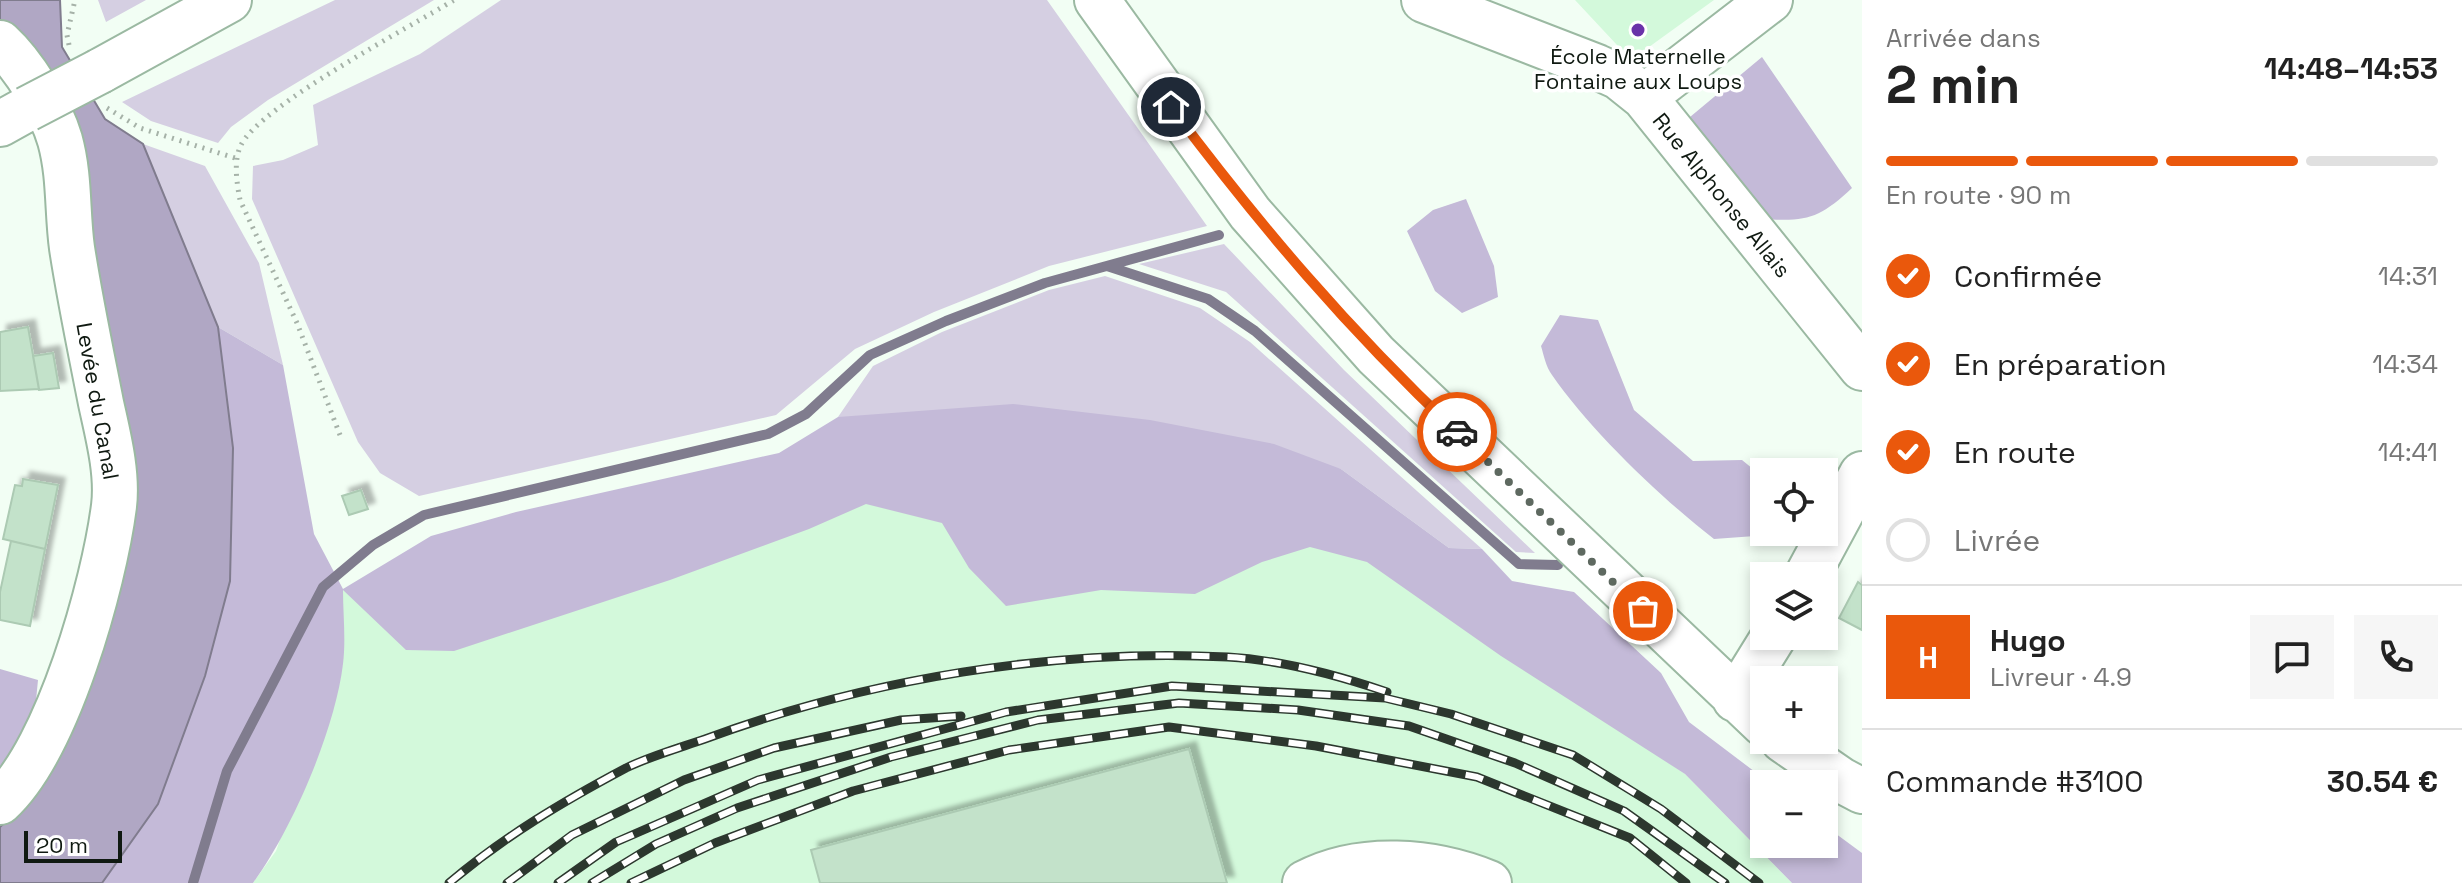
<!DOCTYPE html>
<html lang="fr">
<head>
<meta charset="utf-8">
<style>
  :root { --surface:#fff; --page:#f6f6f6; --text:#222; --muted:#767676; --line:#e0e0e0; --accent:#ea580c }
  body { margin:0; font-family:"Space Grotesk",sans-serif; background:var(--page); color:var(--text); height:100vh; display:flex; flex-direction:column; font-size:30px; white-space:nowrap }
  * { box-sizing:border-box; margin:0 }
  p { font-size:26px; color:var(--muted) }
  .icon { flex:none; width:44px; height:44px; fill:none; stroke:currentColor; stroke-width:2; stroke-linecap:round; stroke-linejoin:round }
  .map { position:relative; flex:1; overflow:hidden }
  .side { display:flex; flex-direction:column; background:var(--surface); width:600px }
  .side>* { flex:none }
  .controls { position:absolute; left:1750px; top:458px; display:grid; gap:16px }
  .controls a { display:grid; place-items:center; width:88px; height:88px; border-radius:0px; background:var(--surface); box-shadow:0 4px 12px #0003; font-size:40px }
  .scale { position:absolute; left:24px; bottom:20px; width:98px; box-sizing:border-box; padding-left:8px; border:4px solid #0f1911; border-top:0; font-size:22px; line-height:28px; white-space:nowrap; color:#0f1911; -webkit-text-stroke:6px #fff; paint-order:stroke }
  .pin { position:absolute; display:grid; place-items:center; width:68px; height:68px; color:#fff; margin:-34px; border:4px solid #fff; border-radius:50%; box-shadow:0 2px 8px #0007 }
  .courier { position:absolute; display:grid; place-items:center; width:80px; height:80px; margin:-40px; border:6px solid #ea580c; border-radius:50%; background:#fff; color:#222; box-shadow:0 2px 10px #0007 }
  .head em { font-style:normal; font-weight:700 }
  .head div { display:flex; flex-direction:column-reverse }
  .head { display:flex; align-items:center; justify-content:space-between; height:136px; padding:0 24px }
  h1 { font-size:52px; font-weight:700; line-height:60px }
  .bar { display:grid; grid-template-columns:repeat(4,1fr); gap:12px 8px; align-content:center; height:96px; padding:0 24px }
  .bar i { height:10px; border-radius:6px; background:var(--line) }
  .bar .current { background:var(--accent) }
  .bar p { grid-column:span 4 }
  .line { display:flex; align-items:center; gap:20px; padding:0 24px; border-top:2px solid var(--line) }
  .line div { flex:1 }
  .round { display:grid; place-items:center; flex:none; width:84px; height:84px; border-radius:0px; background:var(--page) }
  ol { padding:0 24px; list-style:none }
  li { display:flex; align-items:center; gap:24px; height:88px }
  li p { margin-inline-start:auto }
  li .icon { padding:8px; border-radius:50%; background:var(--accent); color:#fff; stroke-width:4 }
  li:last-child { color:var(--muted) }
  li i { width:44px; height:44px; border:4px solid var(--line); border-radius:50% }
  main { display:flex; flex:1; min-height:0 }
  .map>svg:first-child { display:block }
  .built { fill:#d3f9db }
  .green { fill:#d5cfe2 }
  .forest { fill:#c4bad8 }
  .water { fill:#b0a7c4; stroke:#807c8e; stroke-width:2 }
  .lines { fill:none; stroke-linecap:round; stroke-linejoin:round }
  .stream { stroke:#807c8e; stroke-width:10 }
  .building { fill:#c3e2ca; stroke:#accab3; stroke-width:2; filter:url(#shadow) }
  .minor-casing { stroke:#9bb9a2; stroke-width:48 }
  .major-casing { stroke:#9bb9a2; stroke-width:48 }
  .path { stroke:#a6b2a8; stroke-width:5; stroke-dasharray:2 6; stroke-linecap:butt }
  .minor { stroke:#fff; stroke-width:44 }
  .major { stroke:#fff; stroke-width:44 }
  .rail-casing { stroke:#2c372e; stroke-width:9 }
  .rail { stroke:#fff; stroke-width:6; stroke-dasharray:18; stroke-linecap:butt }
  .major-bridge-casing { stroke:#9bb9a2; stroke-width:48; stroke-linecap:butt }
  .major-bridge { stroke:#fff; stroke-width:44 }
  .done { stroke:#5e6960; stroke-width:8; stroke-dasharray:0 14.4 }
  .route { stroke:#ea580c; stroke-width:10 }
  .poi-dot { fill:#6a32a9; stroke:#fff; stroke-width:3 }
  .labels { text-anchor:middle; stroke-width:7; stroke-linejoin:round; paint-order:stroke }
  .poi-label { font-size:22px; fill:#0f1911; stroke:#fff }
  .street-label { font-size:22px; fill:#0f1911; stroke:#fff }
</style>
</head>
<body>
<main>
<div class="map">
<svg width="1862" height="883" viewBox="0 0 1862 883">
  <defs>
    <filter id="shadow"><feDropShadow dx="7" dy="-7" stdDeviation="2" flood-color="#0004"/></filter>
  </defs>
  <rect width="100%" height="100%" fill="#f2fef4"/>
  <path class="built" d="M1575,0H1714L1631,60Z
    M1233,466L1685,774L1792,883H253L276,851L343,664V589L495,538Z"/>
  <path class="green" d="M98,0H146L106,22Z
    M335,0H434L268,100L231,127L218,143L151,121L122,102Z
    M501,0H1047L1207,226L1049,266L934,312L855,349L776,415L419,496L380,473L358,442L252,199L253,166L283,160L318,145L313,105L420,54Z
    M143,144L205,166L259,263L283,365L218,327Z
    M1224,244L1344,370L1535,553L1516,552L1226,292L1139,264Z
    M1105,276L1200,308L1250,342L1482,549L1449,548L1341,469L838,417L873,366L942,332L1049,290Z"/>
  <path class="forest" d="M1762,57L1852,188C1820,218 1807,222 1764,219L1690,117Z
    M1466,199L1494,266L1498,297L1462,313L1435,291L1407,231L1433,210Z
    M1560,315L1598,320L1634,410L1693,461L1742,460L1764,478V524L1755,536L1714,539C1660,497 1591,431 1552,375C1546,367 1544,356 1541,346Z
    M218,327L283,365L314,534L343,589L431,536L516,512L779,453L838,417L1013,404L1150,420L1274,444L1341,469L1449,548L1482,549L1512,581L1574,592L1661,673L1689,722L1771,784H1764V844H1824V825L1862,853V883H1792L1685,774L1501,656L1367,562L1310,547L1262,562L1195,594L1101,590L1006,606L969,568L942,523L866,504L809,529L670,580L454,651L406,650L343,590C343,614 346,640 343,664C335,730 292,830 253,883H102L158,804L205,676L230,581L233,448Z
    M0,669L38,680L34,721L0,776Z"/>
  <path class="water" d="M0,0H60L62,47L105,119L143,144L218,327L233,448L230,581L205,676L158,804L102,883H0V827L12,816L100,629L89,275L0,30Z"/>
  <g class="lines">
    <path class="stream" d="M1107,266L1208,299L1255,331L1519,564L1558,565
      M193,883L227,771L323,587L373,545L424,515L768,434L806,414L870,355L946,321L1045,283L1219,235"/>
  </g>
  <path class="building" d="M28,327L39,389L0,391V332Z
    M53,353L59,388L39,390L33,356Z
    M23,479L58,485L45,549L3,539L15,485L22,486Z
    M361,490L368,509L349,515L342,496Z
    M11,541L45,549L30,626L0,620V592Z
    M1858,582L1862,585V630L1839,618Z
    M1189,749L1227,883H820L811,850Z"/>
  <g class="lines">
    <defs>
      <path id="minor" d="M1097,0L1250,213L1376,355L1764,724
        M1424,0L1597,67L1619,77L1644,97L1862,368
        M0,43C24,65 51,109 60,140C70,176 67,212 72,248C80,300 91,352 101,403C108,435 118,473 114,506C104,584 58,749 0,802
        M1644,97L1770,0
        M1807,576L1862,474
        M1735,699L1774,636
        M1783,740L1841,780L1862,791
        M1305,883C1360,854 1433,860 1489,883"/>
      <path id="major" d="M100,71L229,0
        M0,124L27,109"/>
    </defs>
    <use href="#minor" class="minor-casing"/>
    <use href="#major" class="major-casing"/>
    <path class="path" d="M69,45L67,35L75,0
      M107,108L140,128L238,159
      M340,435L297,323L240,200C237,184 233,161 241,145C260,106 410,27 454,0"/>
    <use href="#minor" class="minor"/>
    <use href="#major" class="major"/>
    <defs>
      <path id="rail" d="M449,883C505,836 562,802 626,768C651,756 679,748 705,739C867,679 1055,648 1228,657C1281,660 1337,675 1387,692
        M507,883L572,835L684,780L774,748L901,720L961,716
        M558,883L616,842L758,780L1006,712L1172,686L1385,698L1451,714L1573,755L1661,809L1759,883
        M592,883L656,844L737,808L891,757L1038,720L1179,703L1298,710L1409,726L1515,763L1624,811L1725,883
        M631,883L715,843L853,791L1009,750L1169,727L1316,746L1477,777L1630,838L1686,883"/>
    </defs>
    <use href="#rail" class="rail-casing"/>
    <use href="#rail" class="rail"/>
    <defs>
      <path id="major-bridge" d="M27,109L100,71"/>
    </defs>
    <use href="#major-bridge" class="major-bridge-casing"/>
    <use href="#major-bridge" class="major-bridge"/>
  </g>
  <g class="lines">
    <path class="done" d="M1457,432L1643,611"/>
    <path class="route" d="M1171,107C1262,228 1347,328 1457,432"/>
  </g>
  <circle class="poi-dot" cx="1638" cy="30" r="8"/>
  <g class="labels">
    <g class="poi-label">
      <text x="1638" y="64">École Maternelle<tspan x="1638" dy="25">Fontaine aux Loups</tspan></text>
    </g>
    <g class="street-label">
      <text transform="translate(1722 195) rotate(51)" y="8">Rue Alphonse Allais</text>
      <text transform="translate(98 401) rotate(80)" y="8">Levée du Canal</text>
    </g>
  </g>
</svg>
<div class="controls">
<a><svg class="icon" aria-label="locate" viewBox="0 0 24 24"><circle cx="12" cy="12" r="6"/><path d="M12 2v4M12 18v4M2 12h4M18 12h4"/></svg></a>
<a><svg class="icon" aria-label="layers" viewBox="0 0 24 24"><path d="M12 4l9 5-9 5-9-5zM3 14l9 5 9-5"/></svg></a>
<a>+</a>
<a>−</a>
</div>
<div class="scale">20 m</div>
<div class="pin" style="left:1643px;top:611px;background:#ea580c"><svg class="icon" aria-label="bag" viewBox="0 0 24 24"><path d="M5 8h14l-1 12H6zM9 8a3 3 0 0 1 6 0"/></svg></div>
<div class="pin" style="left:1171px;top:107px;background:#1f2937"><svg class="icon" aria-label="home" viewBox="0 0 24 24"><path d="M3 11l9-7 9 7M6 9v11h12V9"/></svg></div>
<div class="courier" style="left:1457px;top:432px"><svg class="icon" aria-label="car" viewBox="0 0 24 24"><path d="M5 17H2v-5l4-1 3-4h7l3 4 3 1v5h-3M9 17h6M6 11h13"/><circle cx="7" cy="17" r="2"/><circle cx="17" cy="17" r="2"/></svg></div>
</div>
<section class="side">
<div class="head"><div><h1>2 min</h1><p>Arrivée dans</p></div><em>14:48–14:53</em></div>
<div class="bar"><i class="current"></i><i class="current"></i><i class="current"></i><i></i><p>En route · 90 m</p></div>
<ol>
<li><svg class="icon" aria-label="check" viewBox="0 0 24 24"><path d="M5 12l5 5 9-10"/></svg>Confirmée<p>14:31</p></li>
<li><svg class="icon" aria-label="check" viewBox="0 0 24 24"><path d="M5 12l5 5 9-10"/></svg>En préparation<p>14:34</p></li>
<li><svg class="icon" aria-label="check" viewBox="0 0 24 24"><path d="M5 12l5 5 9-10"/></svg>En route<p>14:41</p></li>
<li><i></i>Livrée</li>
</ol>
<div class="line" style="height:144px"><b class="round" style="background:var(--accent);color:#fff">H</b><div><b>Hugo</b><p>Livreur · 4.9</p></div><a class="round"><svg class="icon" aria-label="chat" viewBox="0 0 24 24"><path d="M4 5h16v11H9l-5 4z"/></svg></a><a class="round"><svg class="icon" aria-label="phone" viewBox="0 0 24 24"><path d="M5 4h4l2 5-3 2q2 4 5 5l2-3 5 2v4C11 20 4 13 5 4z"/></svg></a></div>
<div class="line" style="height:104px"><div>Commande #3100</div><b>30.54 €</b></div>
</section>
</main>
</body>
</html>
